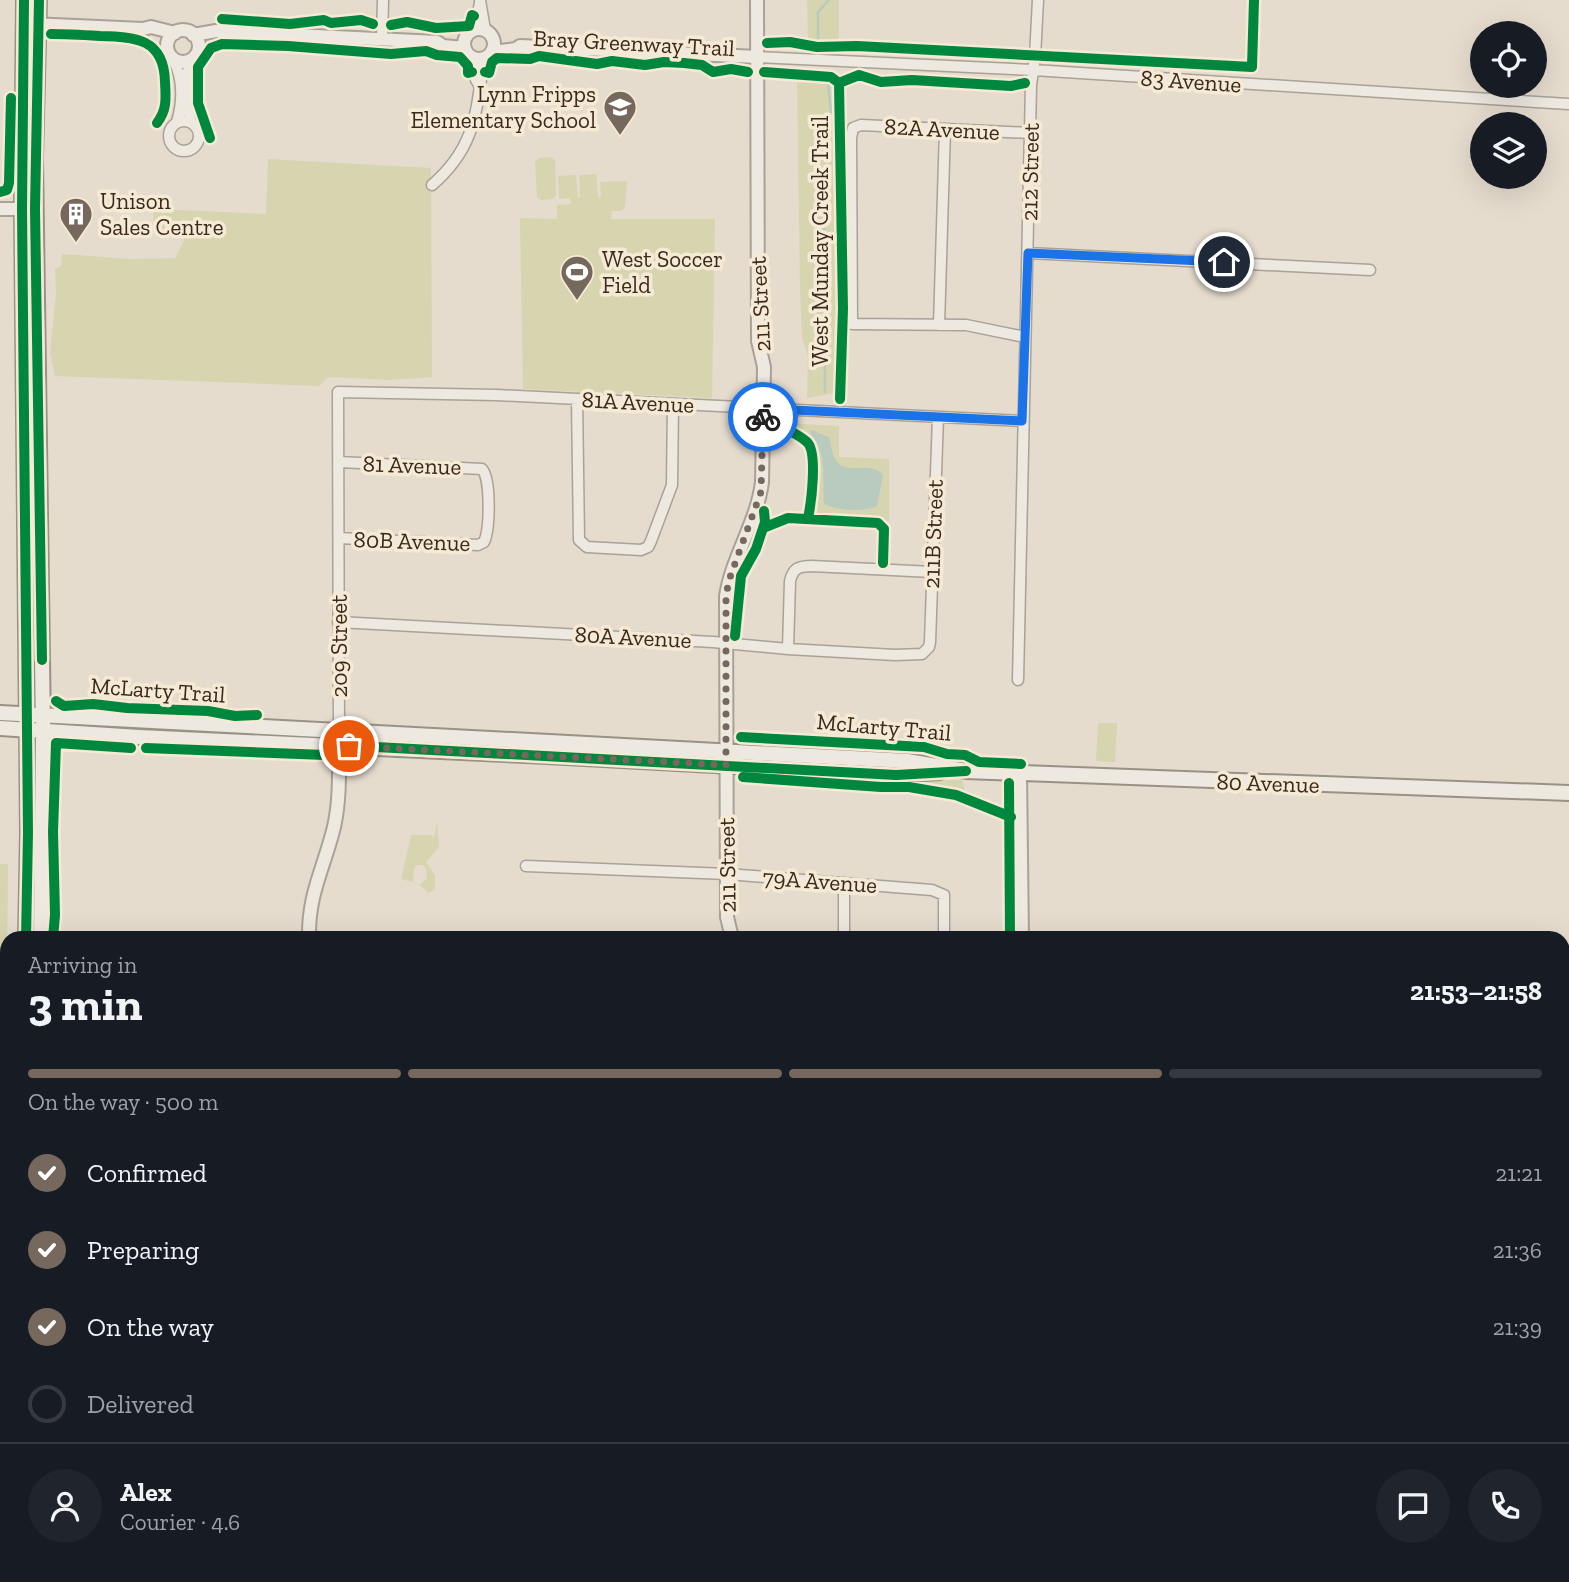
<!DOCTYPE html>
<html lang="en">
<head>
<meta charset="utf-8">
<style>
  :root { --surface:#171b24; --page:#20242c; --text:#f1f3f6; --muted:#9ea1a6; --line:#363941; --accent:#76685c }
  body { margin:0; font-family:"Zilla Slab",serif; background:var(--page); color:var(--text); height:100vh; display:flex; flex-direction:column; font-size:26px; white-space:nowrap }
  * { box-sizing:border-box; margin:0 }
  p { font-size:23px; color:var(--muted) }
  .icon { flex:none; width:38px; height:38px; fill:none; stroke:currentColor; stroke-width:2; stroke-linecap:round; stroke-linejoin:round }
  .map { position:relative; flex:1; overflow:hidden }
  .panel { position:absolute; left:0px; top:931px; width:1570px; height:651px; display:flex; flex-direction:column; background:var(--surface); border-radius:21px 21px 0 0; box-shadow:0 7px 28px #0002 }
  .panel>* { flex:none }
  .controls { position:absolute; left:1470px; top:21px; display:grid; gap:14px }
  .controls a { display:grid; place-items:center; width:77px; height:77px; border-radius:50%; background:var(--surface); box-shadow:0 7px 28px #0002; font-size:35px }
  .pin { position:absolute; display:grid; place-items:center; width:60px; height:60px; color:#fff; margin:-30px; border:4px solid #fff; border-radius:50%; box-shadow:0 2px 7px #0007 }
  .courier { position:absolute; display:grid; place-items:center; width:70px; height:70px; margin:-35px; border:5px solid #1a73e8; border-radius:50%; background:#fff; color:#222; box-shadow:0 2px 9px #0007 }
  .overview em { font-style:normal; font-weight:700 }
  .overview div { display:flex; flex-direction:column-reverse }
  .overview { display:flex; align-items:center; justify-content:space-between; height:119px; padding:0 28px }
  h1 { font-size:46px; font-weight:700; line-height:52px }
  .bar { display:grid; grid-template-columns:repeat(4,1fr); gap:10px 7px; align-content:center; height:84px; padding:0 28px }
  .bar i { height:9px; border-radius:5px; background:var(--line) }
  .bar .on { background:var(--accent) }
  .bar p { grid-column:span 4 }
  .line { display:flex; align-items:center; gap:18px; padding:0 28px; border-top:2px solid var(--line) }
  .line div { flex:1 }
  .round { display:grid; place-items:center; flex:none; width:74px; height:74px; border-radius:37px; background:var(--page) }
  ol { padding:0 28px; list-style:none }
  li { display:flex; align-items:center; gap:21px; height:77px }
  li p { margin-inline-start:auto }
  li .icon { padding:7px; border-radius:50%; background:var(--accent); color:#fff; stroke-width:4 }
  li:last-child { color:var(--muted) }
  li i { width:38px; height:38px; border:4px solid var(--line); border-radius:50% }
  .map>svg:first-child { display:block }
  .green { fill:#d7d4b0 }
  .water { fill:#b9cabf }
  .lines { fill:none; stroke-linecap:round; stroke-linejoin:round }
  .stream { stroke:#b9cabf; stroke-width:2.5 }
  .minor-casing { stroke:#aaa197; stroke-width:13 }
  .tertiary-casing { stroke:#aaa197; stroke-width:16 }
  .secondary-casing { stroke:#9a9186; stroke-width:18 }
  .minor { stroke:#ede8e0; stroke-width:10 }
  .tertiary { stroke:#ede8e0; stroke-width:12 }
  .secondary { stroke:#ede8e0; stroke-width:14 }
  .cycleway-casing { stroke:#f6ead4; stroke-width:15 }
  .cycleway { stroke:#00873e; stroke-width:10 }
  .done { stroke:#76685c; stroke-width:7; stroke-dasharray:0 12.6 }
  .route { stroke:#1a73e8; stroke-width:9 }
  .labels { text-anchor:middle; stroke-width:7; stroke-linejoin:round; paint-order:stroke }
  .street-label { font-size:23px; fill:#3a2a1e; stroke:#f6ead4 }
  .poi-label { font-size:23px; fill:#3a2a1e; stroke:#f6ead4; text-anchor:start }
</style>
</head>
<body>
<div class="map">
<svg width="1569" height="1582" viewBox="0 0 1569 1582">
  <rect width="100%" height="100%" fill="#e5dcce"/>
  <path class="green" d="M807,0H839V41L820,42L808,39Z
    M797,76L838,86L839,392L807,398L808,356L802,338L800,287Z
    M551,157L555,160L556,195L553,199L541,200L537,197L535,162L539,158Z
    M268,159L431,168L432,377L390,380L328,377L319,386L55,376L50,353L56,293L55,269L61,266L62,254L131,259L175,258L184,241L183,233L179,231L158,229L154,225L153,209L266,214Z
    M596,174L598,197H601L600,182L627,181L625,207L621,211H612L611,219H715L712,398L523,389L520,218L557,219V205L571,204L570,198L559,199L558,176L576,175L578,198L580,197L579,175Z
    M785,423L839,426V457L889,459V521L817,513L816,443Z
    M1098,723H1117L1115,762L1096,761Z
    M52,744L54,751L52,916L50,938H47L49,751Z
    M743,773L908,781L962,780L966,793L1000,807H1004L1005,802H1009V811L1006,814L959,794L911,785L769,779L738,774Z
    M437,822L439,847L426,862L435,875V889L429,893L419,885L427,879L426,869L423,865H417L414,869L413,882L401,879L411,835H431L434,838Z
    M0,864H8L7,966H0Z
    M0,1234H5L7,1238V1383L2,1390H0Z
    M447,1575L555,1580V1582H456L447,1580Z"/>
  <path class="water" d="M812,430L830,438C834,489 866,455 883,475L877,506C863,512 838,511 824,504C822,478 828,455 810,433Z"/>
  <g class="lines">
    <path class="stream" d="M818,38V12L829,0
      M825,392L824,222L814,145L831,112L828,84"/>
    <defs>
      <path id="minor" d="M480,0L485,30
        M474,30L480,3
        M382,38L383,0
        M758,57L1033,70L1569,104
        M473,58L476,80L479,85
        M173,59C183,78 183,101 177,122
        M169 136a15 15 0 1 1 30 0a15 15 0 1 1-30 0Z
        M191,122C186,102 182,77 193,58
        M432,185C476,147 476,112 484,58
        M1028,253L1370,270
        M939,325L945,129
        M1025,337L966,325L852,324L851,138L853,128L861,125L1031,133
        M577,399L579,540L587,547L641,550L648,547L651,541L672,485L673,404
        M339,538L478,545L484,542C490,529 491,479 482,469L339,462
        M338,622L713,642L788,649L895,655L922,654L929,647L930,642L938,417
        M788,649L790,581C793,568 799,566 812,566L932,572
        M1018,680L1031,85L1035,57L1038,0
        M339,735L338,392L496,395L1022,421
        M526,866L727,874L932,890L944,895V938
        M844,883V938
        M1563,1301H1569
        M0,1397H7
        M0,1405L7,1406
        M562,1575V1582
        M652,1575V1582
        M865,1575V1582
        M1267,1575L1268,1582
        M951,1582V1575"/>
      <path id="tertiary" d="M31,24L143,29L151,27L175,33
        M464 44a15 15 0 1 1 30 0a15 15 0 1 1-30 0Z
        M167 46a16 16 0 1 1 32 0a16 16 0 1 1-32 0Z
        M193,35L216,31L437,42L443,46L465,48
        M492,52L516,49L520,46L758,57
        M0,209H31
        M1020,773L1022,938
        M309,938C308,894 324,868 334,827C340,800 339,773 339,745
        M732,938L727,917L726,596C732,557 757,522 762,482L764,367L758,341L757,0
        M0,1081H7
        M316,1575V1582
        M757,1582V1575"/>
      <path id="secondary" d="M24,0L22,209L28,833L26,938
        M39,0L35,157L43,730L41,938
        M0,713L907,761L966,771L1569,793
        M0,728L139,737L547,756L896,775L940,772
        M32,1575V1582
        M18,1582V1575"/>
    </defs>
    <use href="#minor" class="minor-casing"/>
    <use href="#tertiary" class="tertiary-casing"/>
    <use href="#secondary" class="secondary-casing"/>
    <use href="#minor" class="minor"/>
    <use href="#tertiary" class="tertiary"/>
    <use href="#secondary" class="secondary"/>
    <defs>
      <path id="cycleway" d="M24,0L22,209L28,833L26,938
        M39,0L35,209L42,660
        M222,19L290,24L324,20L331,23L361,20L373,24
        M391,25L407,22L436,28L469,26L472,15L474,16
        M51,34C67,34 84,35 100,36C135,37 164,38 165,82C166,99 167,110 157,123
        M767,43L790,42L817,47L857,46L1252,67L1254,0
        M485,72L489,73L492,62L497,58L530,59L539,56L597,64L612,61L645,65L664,62L684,63L702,65L713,72L731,69L748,72
        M764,72L831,77L839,83L859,75L881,82L912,80L1011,86L1025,83
        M839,83L843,309L840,399
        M210,138L198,103V67L211,48L222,44L288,46L391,54L426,51L437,55L460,57L468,66V73L472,72
        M0,192L7,190L9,183L11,98
        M774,421C784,429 797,433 807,442C818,452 811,504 808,518
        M763,528L788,518L878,523L884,529L883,563
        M735,636L741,576L756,549L765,522L764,511
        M56,701L64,706L93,704L127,708L208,711L235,716L257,715
        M741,737L924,747L947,754L965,755L979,762L1021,764
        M339,745L896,775L966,771
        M146,748L325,755
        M743,777L881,787H909L956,795L1011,817
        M1009,783L1010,938
        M53,938L55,915L53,832L56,743L131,748"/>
    </defs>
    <use href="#cycleway" class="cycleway-casing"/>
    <use href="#cycleway" class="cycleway"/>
  </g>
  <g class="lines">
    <path class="done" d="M349,746L726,765V596L729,580L761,492L763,417"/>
    <path class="route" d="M763,417V409H773L1022,421L1028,253L1224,262"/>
  </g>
  <defs>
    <symbol id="school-pin" viewBox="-11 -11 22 30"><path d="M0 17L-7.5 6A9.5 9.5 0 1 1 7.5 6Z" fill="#76685c" stroke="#f6ead4"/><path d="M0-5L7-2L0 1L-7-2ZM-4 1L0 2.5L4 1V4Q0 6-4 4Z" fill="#fff"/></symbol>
    <symbol id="building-pin" viewBox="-11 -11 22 30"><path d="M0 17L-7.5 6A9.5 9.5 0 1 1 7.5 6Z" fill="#76685c" stroke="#f6ead4"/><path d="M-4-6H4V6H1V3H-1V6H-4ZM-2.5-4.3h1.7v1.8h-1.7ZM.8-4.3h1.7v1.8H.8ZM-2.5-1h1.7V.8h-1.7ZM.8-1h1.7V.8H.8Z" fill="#fff"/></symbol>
    <symbol id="stadium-pin" viewBox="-11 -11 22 30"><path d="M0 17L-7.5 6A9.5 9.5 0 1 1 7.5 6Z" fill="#76685c" stroke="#f6ead4"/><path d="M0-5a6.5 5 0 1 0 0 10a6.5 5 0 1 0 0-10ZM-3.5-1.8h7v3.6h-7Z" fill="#fff"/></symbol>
  </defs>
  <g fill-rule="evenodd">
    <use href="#school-pin" x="601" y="88" width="38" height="52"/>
    <use href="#building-pin" x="57" y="195" width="38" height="52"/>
    <use href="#stadium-pin" x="558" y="253" width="38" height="52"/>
  </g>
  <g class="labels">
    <g class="street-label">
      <text transform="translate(634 43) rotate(3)" y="8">Bray Greenway Trail</text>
      <text transform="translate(1191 81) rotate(4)" y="8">83 Avenue</text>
      <text transform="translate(942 129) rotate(3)" y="8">82A Avenue</text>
      <text transform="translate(1030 172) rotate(-89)" y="8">212 Street</text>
      <text transform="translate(820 241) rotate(-90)" y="8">West Munday Creek Trail</text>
      <text transform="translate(760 304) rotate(-93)" y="8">211 Street</text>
      <text transform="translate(638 402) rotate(3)" y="8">81A Avenue</text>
      <text transform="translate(412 465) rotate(2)" y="8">81 Avenue</text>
      <text transform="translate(933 534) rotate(-88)" y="8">211B Street</text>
      <text transform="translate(412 541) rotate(2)" y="8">80B Avenue</text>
      <text transform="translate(633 637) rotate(3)" y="8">80A Avenue</text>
      <text transform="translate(339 646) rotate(-90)" y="8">209 Street</text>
      <text transform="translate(158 690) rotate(4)" y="8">McLarty Trail</text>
      <text transform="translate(884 727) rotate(5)" y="8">McLarty Trail</text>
      <text transform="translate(1268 783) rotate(2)" y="8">80 Avenue</text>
      <text transform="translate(727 865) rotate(-91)" y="8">211 Street</text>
      <text transform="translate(820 881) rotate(4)" y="8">79A Avenue</text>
    </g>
    <g class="poi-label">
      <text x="596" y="102" text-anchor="end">Lynn Fripps<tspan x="596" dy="26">Elementary School</tspan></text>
      <text x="100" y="209">Unison<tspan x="100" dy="26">Sales Centre</tspan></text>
      <text x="602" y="267">West Soccer<tspan x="602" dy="26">Field</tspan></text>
    </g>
  </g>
</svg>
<div class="controls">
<a><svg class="icon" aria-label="locate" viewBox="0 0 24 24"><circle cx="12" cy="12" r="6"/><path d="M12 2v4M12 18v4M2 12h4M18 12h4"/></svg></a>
<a><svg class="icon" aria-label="layers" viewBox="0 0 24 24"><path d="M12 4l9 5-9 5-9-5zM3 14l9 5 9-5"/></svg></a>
</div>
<div class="pin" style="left:349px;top:746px;background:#ea580c"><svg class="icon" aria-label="bag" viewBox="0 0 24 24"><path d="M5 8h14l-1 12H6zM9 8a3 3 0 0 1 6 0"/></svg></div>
<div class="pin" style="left:1224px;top:262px;background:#1f2937"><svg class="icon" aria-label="home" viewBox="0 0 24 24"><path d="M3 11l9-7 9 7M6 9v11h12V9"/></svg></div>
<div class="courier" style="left:763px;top:417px"><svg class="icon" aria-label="bike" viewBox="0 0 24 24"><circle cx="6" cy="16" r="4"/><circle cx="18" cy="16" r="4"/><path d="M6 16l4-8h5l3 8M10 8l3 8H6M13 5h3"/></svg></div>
<section class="panel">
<div class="overview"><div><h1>3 min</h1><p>Arriving in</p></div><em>21:53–21:58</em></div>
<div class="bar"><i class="on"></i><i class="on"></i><i class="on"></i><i></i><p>On the way · 500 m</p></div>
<ol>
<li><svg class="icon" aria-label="check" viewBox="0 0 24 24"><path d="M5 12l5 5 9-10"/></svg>Confirmed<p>21:21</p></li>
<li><svg class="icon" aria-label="check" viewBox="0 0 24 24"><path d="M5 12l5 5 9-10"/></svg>Preparing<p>21:36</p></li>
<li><svg class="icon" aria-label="check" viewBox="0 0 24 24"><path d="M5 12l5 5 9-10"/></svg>On the way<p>21:39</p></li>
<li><i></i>Delivered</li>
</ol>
<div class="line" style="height:126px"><a class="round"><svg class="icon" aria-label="person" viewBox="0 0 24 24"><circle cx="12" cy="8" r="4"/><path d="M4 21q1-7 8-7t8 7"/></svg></a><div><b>Alex</b><p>Courier · 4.6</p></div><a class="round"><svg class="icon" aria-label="chat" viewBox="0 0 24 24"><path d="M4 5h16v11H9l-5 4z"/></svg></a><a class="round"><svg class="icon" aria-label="phone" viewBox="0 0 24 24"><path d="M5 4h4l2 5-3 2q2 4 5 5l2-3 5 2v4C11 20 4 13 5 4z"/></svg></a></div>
</section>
</div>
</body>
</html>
